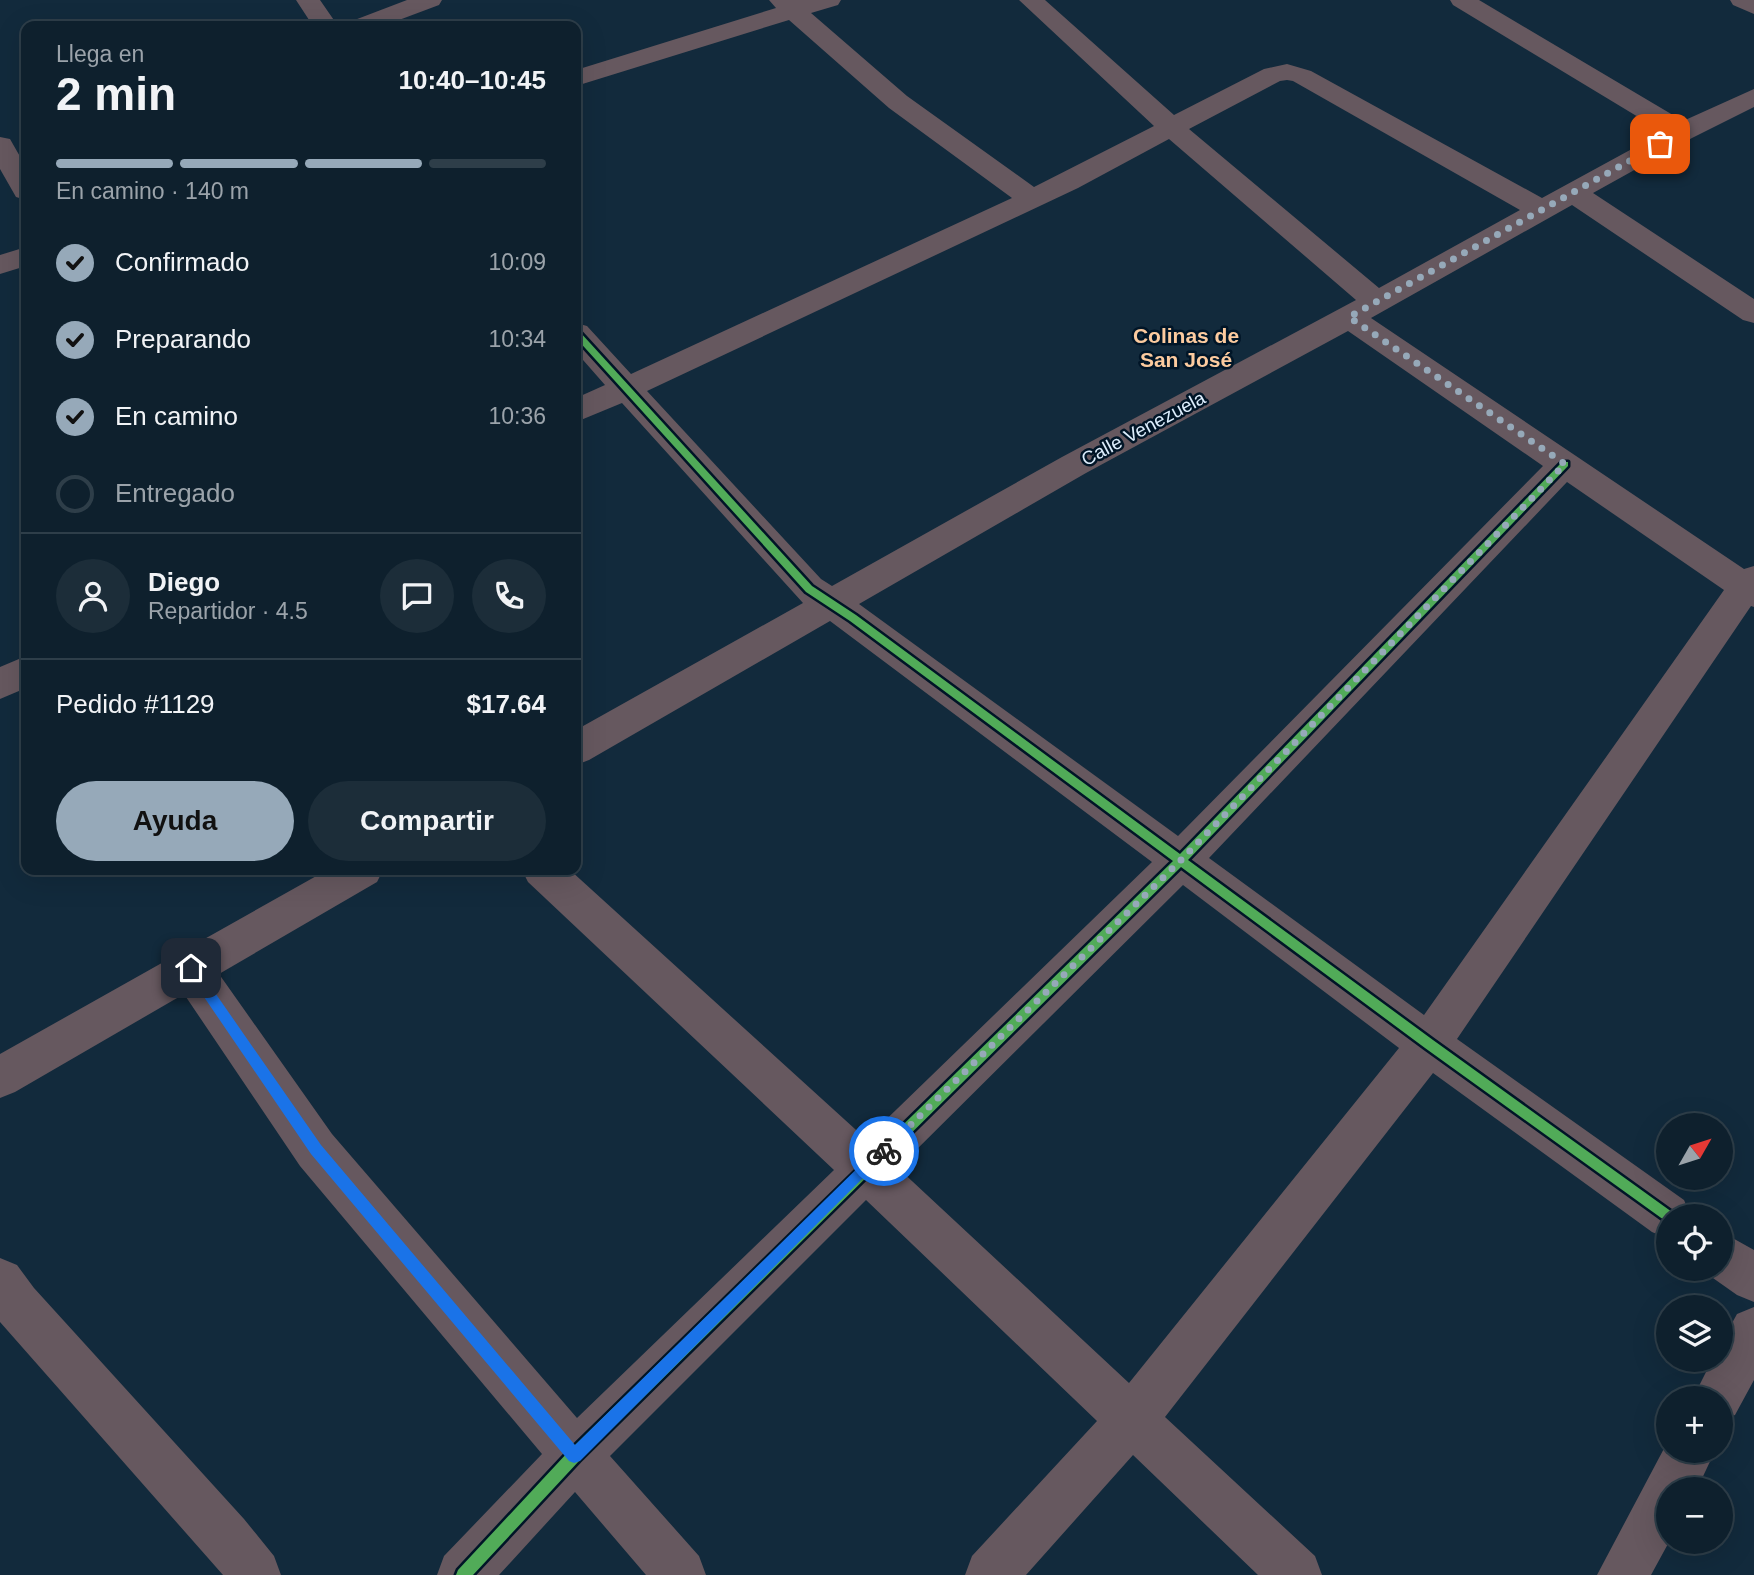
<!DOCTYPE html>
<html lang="es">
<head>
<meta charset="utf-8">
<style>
  :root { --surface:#0e202d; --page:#1c2d39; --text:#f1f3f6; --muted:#9ba3aa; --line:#2e3e49; --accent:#96a9b9 }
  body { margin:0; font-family:Helvetica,sans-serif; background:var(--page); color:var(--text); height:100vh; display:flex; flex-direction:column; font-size:26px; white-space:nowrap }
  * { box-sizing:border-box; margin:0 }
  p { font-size:23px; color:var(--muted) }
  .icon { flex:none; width:38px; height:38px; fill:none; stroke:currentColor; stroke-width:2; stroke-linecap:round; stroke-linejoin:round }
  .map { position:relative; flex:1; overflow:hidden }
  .sheet { position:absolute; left:21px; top:21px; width:560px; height:854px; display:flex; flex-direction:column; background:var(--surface); border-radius:14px; box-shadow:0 7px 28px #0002,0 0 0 2px var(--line) }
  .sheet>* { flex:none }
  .needle { width:46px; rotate:51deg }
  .buttons { position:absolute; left:1656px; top:1113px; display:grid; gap:14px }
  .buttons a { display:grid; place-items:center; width:77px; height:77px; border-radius:50%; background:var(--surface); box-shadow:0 7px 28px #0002,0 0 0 2px var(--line); font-size:35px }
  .pin { position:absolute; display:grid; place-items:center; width:60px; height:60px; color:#fff; margin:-30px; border-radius:14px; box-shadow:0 4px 10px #0006 }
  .courier { position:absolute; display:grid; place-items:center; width:70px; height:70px; margin:-35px; border:5px solid #1a73e8; border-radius:50%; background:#fff; color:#222; box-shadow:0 2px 9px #0007 }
  .headline em { font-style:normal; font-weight:700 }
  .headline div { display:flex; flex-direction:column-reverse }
  .headline { display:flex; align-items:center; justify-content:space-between; height:119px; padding:0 35px }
  h1 { font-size:46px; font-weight:700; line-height:52px }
  .bar { display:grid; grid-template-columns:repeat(4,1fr); gap:10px 7px; align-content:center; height:84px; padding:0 35px }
  .bar i { height:9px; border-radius:5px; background:var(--line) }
  .bar .selected { background:var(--accent) }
  .bar p { grid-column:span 4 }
  .line { display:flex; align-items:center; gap:18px; padding:0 35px; border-top:2px solid var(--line) }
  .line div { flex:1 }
  .round { display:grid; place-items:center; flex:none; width:74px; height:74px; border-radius:37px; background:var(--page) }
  ol { padding:0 35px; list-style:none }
  li { display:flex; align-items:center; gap:21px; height:77px }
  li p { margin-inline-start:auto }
  li .icon { padding:7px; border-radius:50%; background:var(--accent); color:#111; stroke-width:4 }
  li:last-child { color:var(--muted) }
  li i { width:38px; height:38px; border:4px solid var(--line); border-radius:50% }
  .primary-button { display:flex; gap:14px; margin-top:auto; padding:14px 35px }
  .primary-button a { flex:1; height:80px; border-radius:42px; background:var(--accent); color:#111; font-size:28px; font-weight:700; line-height:80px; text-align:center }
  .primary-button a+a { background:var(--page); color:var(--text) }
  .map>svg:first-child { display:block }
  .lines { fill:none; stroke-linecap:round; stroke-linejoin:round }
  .minor { fill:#66585f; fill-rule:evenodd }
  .cycleway-casing { stroke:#001527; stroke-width:5 }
  .cycleway { fill:#51ab58; fill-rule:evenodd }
  .route { fill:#1a73e8 }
  .done { stroke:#96a9b9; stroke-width:7; stroke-dasharray:0 12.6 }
  .labels { text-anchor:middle; stroke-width:5; stroke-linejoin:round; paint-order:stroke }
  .street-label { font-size:19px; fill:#ddeefd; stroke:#001527 }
  .far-district-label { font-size:21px; font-weight:bold; fill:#fccb9f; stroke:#001527 }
</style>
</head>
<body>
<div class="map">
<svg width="1754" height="1575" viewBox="0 0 1754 1575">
  <rect width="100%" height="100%" fill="#122a3c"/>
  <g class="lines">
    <path class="minor" d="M296,0H320L338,26H313Z
      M407,0H442L439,5L383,26H348L352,21Z
      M769,0H841L838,5L811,13L907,96L1034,187L1154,126L1019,0H1045L1174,115L1264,69L1287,64L1311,71L1542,198L1663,132L1453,5L1450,0H1479L1683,121L1754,89V107L1692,138L1593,193L1754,299V323L1743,320L1572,205L1371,318L1744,569L1754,566V607L1751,606L1457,1039L1684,1200L1691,1216H1668V1239L1652,1232L1433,1073L1165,1417L1315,1556L1322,1575H1258L1133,1455L1026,1575H965L972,1556L1097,1421L866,1200L610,1456L699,1556L706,1575H646L575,1492L499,1575H437L444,1556L542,1454L300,1166L184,994L15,1092L0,1098V1054L327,870H383L377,882L219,974L332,1134L577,1418L834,1170L528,882L522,870H570L866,1139L1152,862L830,621L589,760L576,765V730L803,603L622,403L576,422V398L605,385L576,352V323L587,326L631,374L1012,198L889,108L789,20L576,86V70L776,8ZM1287,80L1293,81L1520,210L1379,288L1189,129L1280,81ZM1169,139L1356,300L1062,457L832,586L821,579L647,391L1078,188ZM1348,331L1543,466L1178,836L859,604L1086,473ZM1567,482L1724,590L1424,1015L1209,858ZM1183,885L1399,1048L1129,1383L898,1168Z
      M1730,0H1754V14L1733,5Z
      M0,137L10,139L26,167V200L16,197L0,169Z
      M26,247V266L0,274V255Z
      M26,656V688L0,699V667Z
      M1720,1231L1754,1250V1302L1737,1295L1703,1271L1720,1269Z
      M0,1258L17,1265L34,1288L244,1519L274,1556L281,1575H223L0,1322Z
      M1754,1307V1380L1735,1415L1720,1422V1398H1693L1712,1360H1720V1345L1737,1314Z
      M1668,1441V1451H1715L1697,1489H1668L1669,1542L1651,1575H1597Z"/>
    <defs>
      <path id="cycleway" d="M576,330L579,331L812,586L856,615L1180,854L1562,462H1568V466L1188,860L1433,1040L1672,1212L1674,1216H1668V1222L1664,1220L1425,1048L1181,867L579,1461L473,1575H456L458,1570L569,1451L1173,861L850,621L806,592L576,338Z"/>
    </defs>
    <use href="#cycleway" class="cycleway-casing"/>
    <use href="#cycleway" class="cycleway"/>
  </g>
  <path class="route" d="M191,962L195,964L321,1145L575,1445L879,1147H888L890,1151L580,1461L574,1463L569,1461L311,1154L187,972L185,968Z"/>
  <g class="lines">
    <path class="done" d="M884,1151L1181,860L1565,464L1349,317L1660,144"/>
  </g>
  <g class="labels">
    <g class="street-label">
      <text transform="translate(1143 428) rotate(-28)" y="7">Calle Venezuela</text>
    </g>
    <g class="far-district-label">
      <text x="1186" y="343">Colinas de<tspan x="1186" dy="24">San José</tspan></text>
    </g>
  </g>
</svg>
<div class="buttons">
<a><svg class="needle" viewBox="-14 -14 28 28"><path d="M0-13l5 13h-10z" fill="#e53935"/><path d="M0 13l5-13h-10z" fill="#9ba3aa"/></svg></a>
<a><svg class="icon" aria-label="locate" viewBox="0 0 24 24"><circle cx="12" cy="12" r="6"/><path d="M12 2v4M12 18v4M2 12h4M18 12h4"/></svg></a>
<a><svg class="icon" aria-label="layers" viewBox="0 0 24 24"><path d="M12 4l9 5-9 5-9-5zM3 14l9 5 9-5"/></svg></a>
<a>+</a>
<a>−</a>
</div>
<div class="pin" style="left:1660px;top:144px;background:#ea580c"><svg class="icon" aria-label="bag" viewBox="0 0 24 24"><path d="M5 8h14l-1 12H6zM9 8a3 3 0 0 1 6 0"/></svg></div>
<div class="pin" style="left:191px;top:968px;background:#1f2937"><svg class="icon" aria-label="home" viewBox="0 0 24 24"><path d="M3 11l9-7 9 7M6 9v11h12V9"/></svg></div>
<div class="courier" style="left:884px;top:1151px"><svg class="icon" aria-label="bike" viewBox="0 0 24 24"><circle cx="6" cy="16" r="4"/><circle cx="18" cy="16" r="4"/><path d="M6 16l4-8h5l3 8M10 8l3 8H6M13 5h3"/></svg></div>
<section class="sheet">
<div class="headline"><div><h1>2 min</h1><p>Llega en</p></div><em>10:40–10:45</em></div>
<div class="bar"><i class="selected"></i><i class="selected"></i><i class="selected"></i><i></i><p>En camino · 140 m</p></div>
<ol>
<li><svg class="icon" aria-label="check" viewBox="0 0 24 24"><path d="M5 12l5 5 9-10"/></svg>Confirmado<p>10:09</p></li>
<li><svg class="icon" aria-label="check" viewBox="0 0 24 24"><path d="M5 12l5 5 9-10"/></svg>Preparando<p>10:34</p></li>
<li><svg class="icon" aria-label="check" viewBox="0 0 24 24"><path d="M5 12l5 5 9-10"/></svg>En camino<p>10:36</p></li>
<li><i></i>Entregado</li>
</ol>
<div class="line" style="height:126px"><a class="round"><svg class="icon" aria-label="person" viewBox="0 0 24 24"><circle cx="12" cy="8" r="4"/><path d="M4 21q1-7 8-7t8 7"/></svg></a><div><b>Diego</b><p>Repartidor · 4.5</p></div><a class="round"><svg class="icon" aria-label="chat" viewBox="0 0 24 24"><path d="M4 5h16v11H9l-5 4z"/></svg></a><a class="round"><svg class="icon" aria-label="phone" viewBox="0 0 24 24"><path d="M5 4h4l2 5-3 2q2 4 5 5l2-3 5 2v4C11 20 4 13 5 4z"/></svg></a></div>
<div class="line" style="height:91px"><div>Pedido #1129</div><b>$17.64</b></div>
<div class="primary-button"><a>Ayuda</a><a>Compartir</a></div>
</section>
</div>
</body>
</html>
